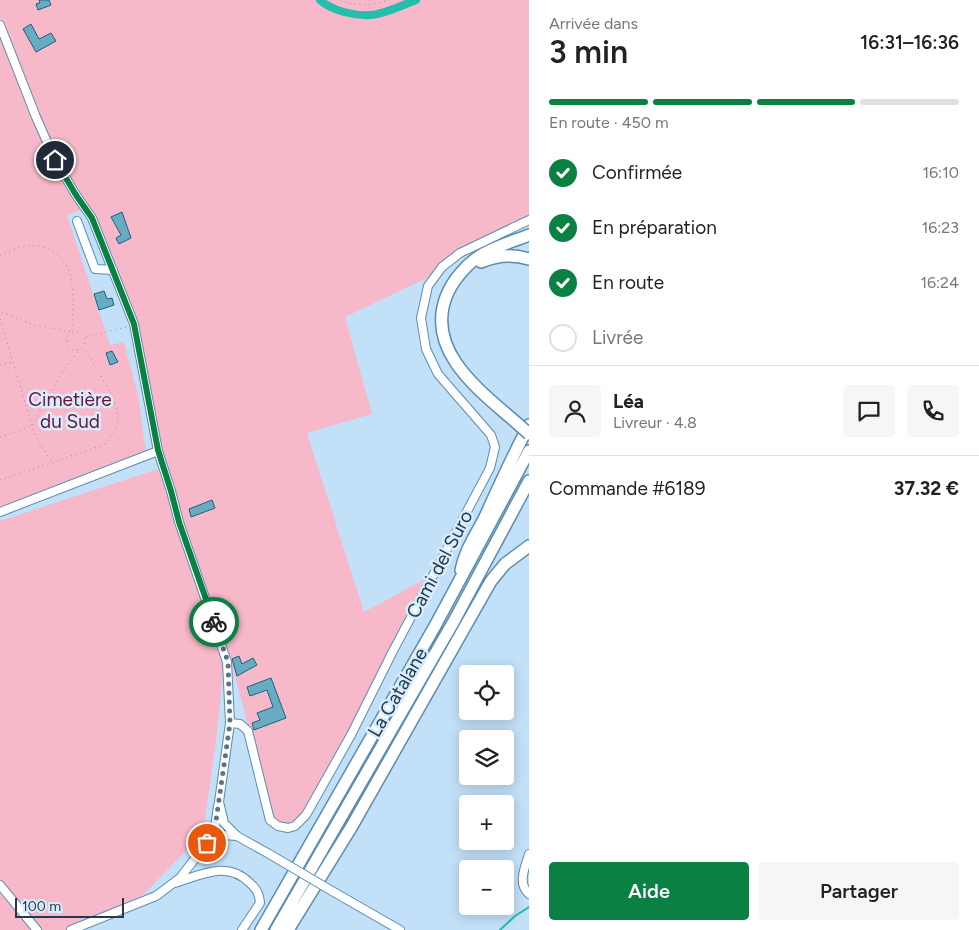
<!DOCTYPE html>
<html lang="fr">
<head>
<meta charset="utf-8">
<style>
  :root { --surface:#fff; --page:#f6f6f6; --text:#222; --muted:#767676; --line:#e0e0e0; --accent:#0b8043 }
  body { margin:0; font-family:Figtree,sans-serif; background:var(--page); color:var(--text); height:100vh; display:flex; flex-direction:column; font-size:19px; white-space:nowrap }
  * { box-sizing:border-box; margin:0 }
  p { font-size:16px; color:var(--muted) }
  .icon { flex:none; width:28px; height:28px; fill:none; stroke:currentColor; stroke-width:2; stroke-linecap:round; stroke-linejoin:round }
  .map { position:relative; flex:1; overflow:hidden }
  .side { display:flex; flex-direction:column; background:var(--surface); width:450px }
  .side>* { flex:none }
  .tools { position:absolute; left:459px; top:665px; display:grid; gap:10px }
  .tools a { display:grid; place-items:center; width:55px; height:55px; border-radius:5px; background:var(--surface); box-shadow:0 2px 12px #0003; font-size:25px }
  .scale { position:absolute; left:15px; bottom:12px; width:109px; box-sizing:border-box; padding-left:5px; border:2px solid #243949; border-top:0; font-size:14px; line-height:18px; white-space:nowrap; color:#243949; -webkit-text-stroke:4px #d7ecfc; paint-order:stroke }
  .pin { position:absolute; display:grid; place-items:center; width:42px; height:42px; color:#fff; margin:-21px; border:2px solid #fff; border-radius:50%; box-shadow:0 1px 5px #0007 }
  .courier { position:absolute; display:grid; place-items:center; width:50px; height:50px; margin:-25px; border:4px solid #0b8043; border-radius:50%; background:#fff; color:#222; box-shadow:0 1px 6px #0007 }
  .head em { font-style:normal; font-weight:600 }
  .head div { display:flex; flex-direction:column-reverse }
  .head { display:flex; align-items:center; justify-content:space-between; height:85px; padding:0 20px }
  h1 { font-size:32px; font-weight:600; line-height:38px }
  .bar { display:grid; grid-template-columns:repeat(4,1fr); gap:8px 5px; align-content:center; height:60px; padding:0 20px }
  .bar i { height:6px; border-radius:4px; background:var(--line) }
  .bar .active { background:var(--accent) }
  .bar p { grid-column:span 4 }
  .line { display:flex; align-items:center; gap:12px; padding:0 20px; border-top:1px solid var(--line) }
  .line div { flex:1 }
  .round { display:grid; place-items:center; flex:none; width:52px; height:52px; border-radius:5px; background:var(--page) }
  ol { padding:0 20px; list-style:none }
  li { display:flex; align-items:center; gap:15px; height:55px }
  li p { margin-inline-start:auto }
  li .icon { padding:5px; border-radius:50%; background:var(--accent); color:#fff; stroke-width:4 }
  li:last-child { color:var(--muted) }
  li i { width:28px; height:28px; border:2px solid var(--line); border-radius:50% }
  .cta { display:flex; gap:10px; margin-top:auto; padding:10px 20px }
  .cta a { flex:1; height:58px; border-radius:5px; background:var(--accent); color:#fff; font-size:20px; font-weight:600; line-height:58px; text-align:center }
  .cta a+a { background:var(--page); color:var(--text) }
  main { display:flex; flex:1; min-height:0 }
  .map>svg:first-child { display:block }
  .green { fill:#f7b9c9 }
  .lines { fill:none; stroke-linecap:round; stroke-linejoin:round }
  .stream { stroke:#25bdab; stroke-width:2 }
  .canal { stroke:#25bdab; stroke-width:8 }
  .building { fill:#67acc3; stroke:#186278 }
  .minor-casing { stroke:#5b8cb1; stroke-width:10 }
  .highway-casing { stroke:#5b8cb1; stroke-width:14 }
  .path { stroke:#7f9aae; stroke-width:1; stroke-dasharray:1 4; stroke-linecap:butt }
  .minor { stroke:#fff; stroke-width:8 }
  .highway { stroke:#fff; stroke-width:11 }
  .minor-bridge-casing { stroke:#5b8cb1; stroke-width:10; stroke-linecap:butt }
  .highway-bridge-casing { stroke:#5b8cb1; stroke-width:14; stroke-linecap:butt }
  .minor-bridge { stroke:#fff; stroke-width:8 }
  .highway-bridge { stroke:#fff; stroke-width:11 }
  .done { stroke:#5b7386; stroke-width:5; stroke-dasharray:0 9 }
  .route { stroke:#0b8043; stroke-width:6 }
  .labels { text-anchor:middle; stroke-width:5; stroke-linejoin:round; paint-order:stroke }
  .park-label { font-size:19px; fill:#691335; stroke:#d7ecfc }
  .street-label { font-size:19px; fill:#243949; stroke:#d7ecfc }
</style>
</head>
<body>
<main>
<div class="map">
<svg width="529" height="930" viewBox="0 0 529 930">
  <rect width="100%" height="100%" fill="#c2e0f8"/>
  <path class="green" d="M0,0H529V216C495,232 454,245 431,276L345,317L372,414L307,433L364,612L427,578L348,733L304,813C293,824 287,830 273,818L231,661L182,521L161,450L137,324L78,194L58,159L39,116L0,17Z
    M0,34L52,161L82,210L67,215L110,345L124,342L138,395L147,460L0,507Z
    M158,469L168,492L224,663L216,741L203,833L143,895L68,930H0V521Z"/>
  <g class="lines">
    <path class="stream" d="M500,930L515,916L529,907"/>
    <path class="canal" d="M320,0C332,11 355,16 371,15C384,14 403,5 416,0"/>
  </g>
  <path class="building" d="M39,0H49L51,5L38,10L36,4L40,3Z
    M31,24L39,39L51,33L56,41L36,52L23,29Z
    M122,212L131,238L119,244L116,238L121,235L111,217Z
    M104,291L107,299L112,298L114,305L99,310L94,294Z
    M112,351L118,362L110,365L106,353Z
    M212,500L215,508L191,517L189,509Z
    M239,656L242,664L253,658L257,665L237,676L232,659Z
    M271,678L286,718L254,730L252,723L260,720L257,713L273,707L267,690L250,696L247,687Z"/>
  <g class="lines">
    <defs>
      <path id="minor" d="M0,25L36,117L55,160L76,195L92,218L134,324L158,451L171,491L179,522L227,662L230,723L219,802L224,823L237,836L271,855
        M77,221L95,269L113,270
        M0,512L158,451
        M230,723L240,724L248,731L270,820L278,826L288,828L295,826L306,815L351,735L393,651L490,468L495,447L491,435L438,374L426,349L421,318L428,286L442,267L460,253L529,220
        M207,843L222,835L237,836
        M529,854C525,868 517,883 529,894
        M175,883C201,875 227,860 250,883C257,890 259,893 260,903L242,930
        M0,885L37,930
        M332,891L400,930
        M71,930L156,896L180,878L207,843L215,828L218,806"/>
      <path id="highway" d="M481,262C497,255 513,254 529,259
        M519,425C483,393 425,353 446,297C452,281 467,263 483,254C497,246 514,241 529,235
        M461,570C465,550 476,535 485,517C499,486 513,455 529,425
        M261,930L435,626L529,451
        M276,930L454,621L529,481
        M288,930L352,826L491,581L505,564L529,546"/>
    </defs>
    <use href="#minor" class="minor-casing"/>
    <use href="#highway" class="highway-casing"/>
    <path class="path" d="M340,0C356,7 372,6 388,0
      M0,255C9,252 20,246 29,245C36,245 43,247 48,249C79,260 73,306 72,332L34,325L0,312
      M0,319L35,436L52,462
      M67 341a9 9 0 1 1 18 0a9 9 0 1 1-18 0Z
      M86,337L126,327
      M0,365L11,362
      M0,437L32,426L62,372L79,350
      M0,480L103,445C111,438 117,429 118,418C119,404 92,359 83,348"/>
    <use href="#minor" class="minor"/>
    <use href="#highway" class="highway"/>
    <defs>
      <path id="minor-bridge" d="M271,855L332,891"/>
      <path id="highway-bridge" d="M519,425L529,434"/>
    </defs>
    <use href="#minor-bridge" class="minor-bridge-casing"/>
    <use href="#highway-bridge" class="highway-bridge-casing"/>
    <use href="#minor-bridge" class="minor-bridge"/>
    <use href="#highway-bridge" class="highway-bridge"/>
  </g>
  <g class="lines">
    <path class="done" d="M207,843L215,828L230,723L228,662L214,622"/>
    <path class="route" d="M55,160L76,195L92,218L134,324L158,450L171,491L179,522L214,622"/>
  </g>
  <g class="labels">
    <g class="park-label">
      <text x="70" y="406">Cimetière<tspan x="70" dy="22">du Sud</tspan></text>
    </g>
    <g class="street-label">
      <text transform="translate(439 564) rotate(-62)" y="7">Cami del Suro</text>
      <text transform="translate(397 692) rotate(-60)" y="7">La Catalane</text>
    </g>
  </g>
</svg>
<div class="tools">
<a><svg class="icon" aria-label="locate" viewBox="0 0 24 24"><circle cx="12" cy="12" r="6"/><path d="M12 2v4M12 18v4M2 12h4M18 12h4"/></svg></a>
<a><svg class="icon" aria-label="layers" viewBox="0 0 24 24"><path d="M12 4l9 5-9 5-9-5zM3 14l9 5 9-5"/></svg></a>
<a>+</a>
<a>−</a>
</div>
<div class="scale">100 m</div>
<div class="pin" style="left:207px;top:843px;background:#ea580c"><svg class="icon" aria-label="bag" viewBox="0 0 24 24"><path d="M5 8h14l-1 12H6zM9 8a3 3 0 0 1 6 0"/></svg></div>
<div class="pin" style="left:55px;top:160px;background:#1f2937"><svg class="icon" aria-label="home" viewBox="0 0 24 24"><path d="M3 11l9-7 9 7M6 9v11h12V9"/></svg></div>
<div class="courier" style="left:214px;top:622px"><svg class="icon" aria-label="bike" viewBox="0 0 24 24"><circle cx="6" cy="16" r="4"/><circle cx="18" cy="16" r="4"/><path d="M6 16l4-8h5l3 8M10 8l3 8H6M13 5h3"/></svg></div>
</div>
<section class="side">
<div class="head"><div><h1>3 min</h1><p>Arrivée dans</p></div><em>16:31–16:36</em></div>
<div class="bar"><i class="active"></i><i class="active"></i><i class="active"></i><i></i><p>En route · 450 m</p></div>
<ol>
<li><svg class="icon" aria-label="check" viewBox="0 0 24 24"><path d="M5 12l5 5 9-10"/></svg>Confirmée<p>16:10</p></li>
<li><svg class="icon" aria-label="check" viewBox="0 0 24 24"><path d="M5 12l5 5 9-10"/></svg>En préparation<p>16:23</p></li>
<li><svg class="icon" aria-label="check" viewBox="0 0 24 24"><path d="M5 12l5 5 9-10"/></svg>En route<p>16:24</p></li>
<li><i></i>Livrée</li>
</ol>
<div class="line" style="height:90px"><a class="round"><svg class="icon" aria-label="person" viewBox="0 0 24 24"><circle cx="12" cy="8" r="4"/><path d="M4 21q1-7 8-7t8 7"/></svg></a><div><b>Léa</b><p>Livreur · 4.8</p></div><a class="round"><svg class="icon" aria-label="chat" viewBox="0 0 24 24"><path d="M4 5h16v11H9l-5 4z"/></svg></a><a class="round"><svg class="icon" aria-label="phone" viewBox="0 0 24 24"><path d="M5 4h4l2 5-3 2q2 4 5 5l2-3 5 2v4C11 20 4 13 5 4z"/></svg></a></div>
<div class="line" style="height:65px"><div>Commande #6189</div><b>37.32 €</b></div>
<div class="cta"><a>Aide</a><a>Partager</a></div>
</section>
</main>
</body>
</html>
